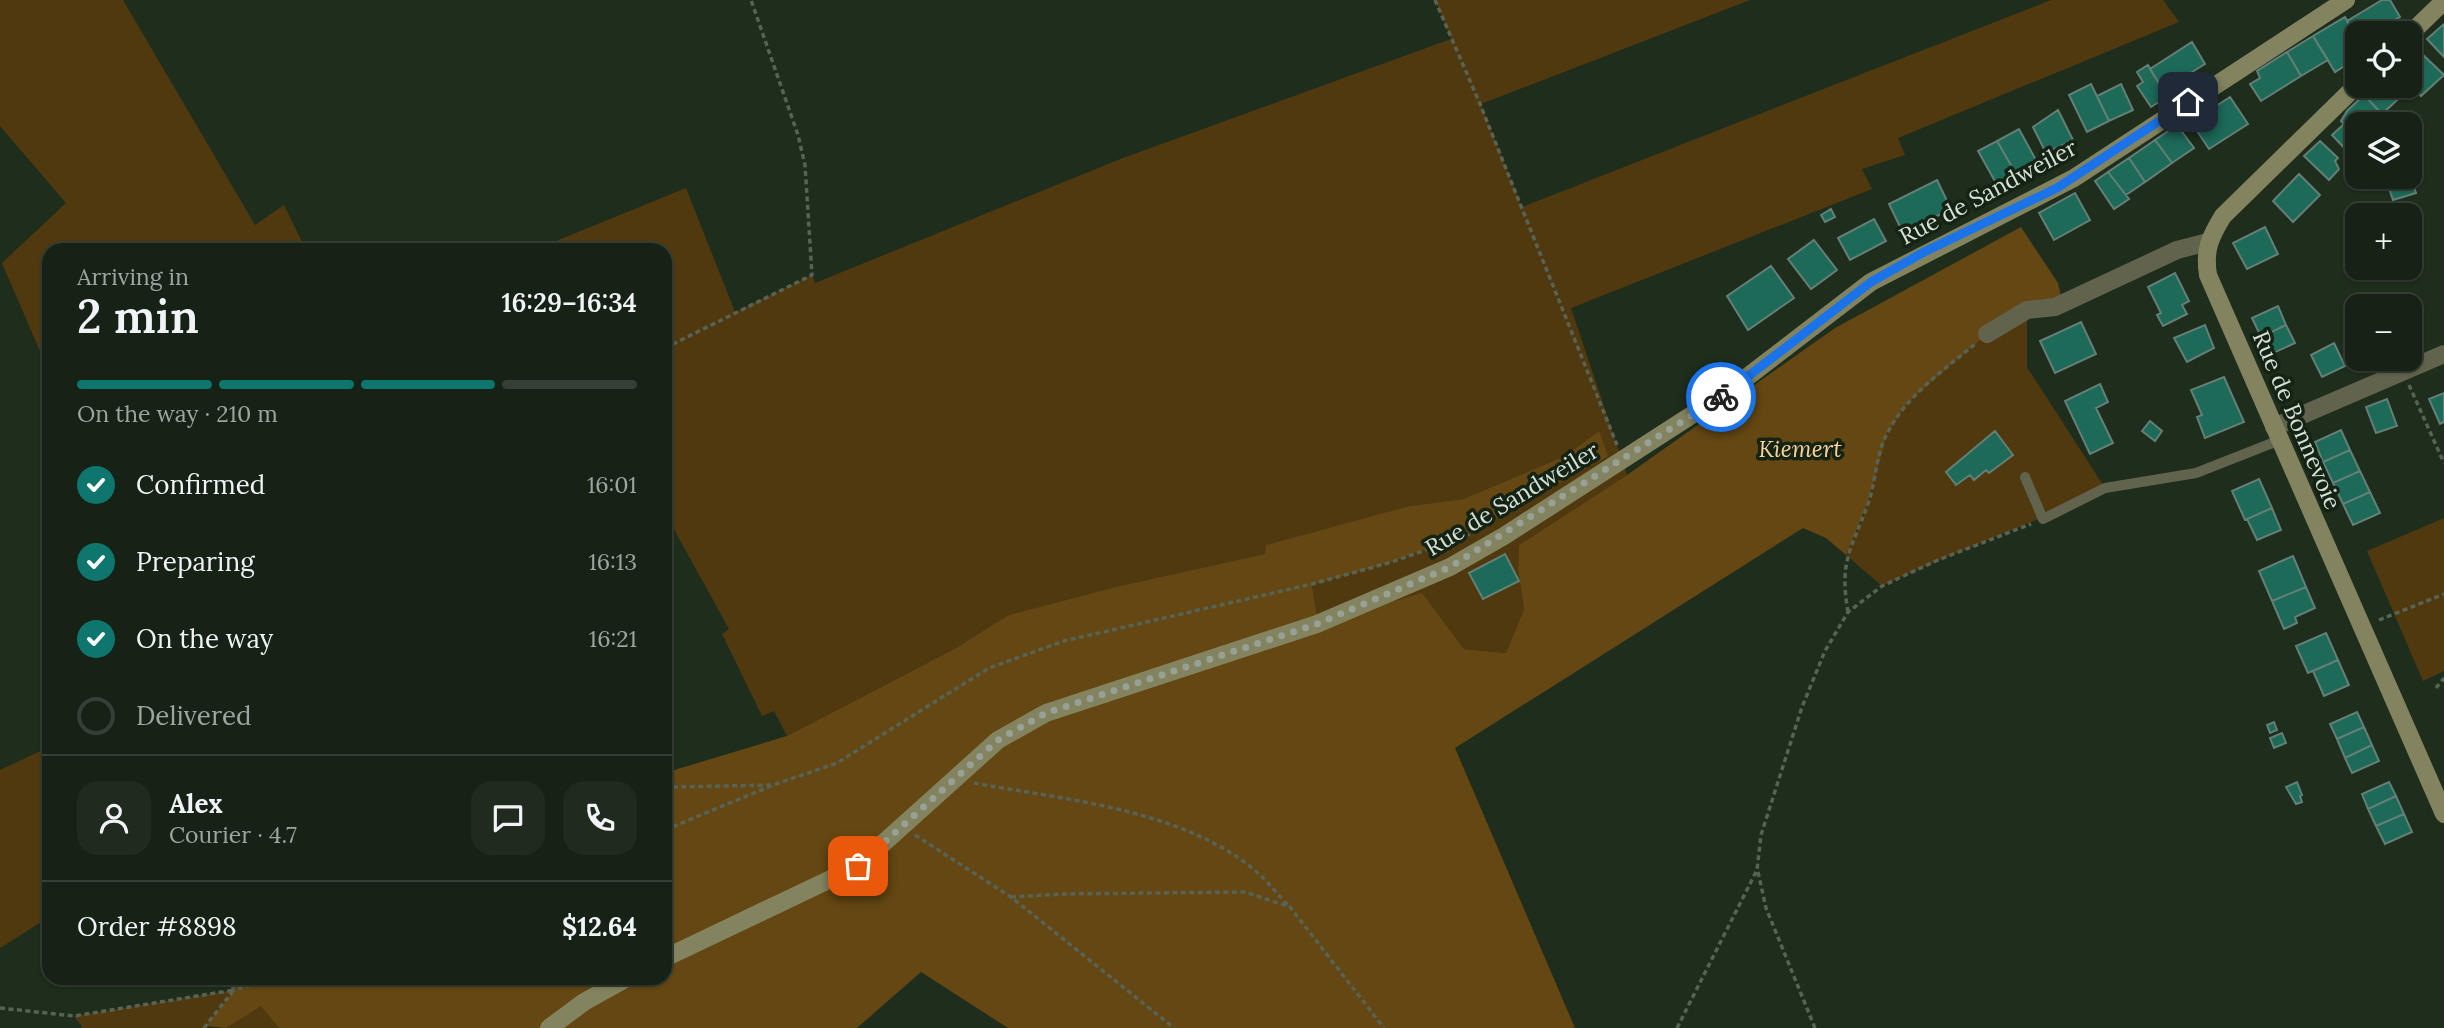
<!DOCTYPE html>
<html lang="en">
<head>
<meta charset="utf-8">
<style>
  :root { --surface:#172216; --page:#202a1f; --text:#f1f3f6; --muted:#9ea4a1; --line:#363f35; --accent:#0f766e }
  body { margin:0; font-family:Lora,serif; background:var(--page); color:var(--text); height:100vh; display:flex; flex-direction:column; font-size:26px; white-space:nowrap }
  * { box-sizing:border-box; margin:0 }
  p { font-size:23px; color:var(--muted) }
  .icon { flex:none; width:38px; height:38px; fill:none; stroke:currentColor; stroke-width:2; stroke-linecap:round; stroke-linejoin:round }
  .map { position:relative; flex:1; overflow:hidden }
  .side { position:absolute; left:42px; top:243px; width:630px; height:742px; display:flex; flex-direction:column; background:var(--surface); border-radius:21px; box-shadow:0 2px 5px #0004,0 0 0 2px var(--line) }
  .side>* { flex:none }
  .controls { position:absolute; left:2345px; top:21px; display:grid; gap:14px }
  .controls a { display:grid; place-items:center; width:77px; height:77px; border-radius:14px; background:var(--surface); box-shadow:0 2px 5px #0004,0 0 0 2px var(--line); font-size:35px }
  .pin { position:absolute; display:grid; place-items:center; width:60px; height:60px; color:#fff; margin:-30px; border-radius:14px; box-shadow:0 4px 10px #0006 }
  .courier { position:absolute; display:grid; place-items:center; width:70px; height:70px; margin:-35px; border:5px solid #1a73e8; border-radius:50%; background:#fff; color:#222; box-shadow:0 2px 9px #0007 }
  .overview em { font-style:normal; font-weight:600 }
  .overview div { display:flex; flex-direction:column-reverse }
  .overview { display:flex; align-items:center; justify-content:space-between; height:119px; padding:0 35px }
  h1 { font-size:46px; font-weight:600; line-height:52px }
  .bar { display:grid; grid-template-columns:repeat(4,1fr); gap:10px 7px; align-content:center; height:84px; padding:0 35px }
  .bar i { height:9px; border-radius:5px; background:var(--line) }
  .bar .current { background:var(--accent) }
  .bar p { grid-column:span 4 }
  .line { display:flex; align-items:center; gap:18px; padding:0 35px; border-top:2px solid var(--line) }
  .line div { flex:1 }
  .round { display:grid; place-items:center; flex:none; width:74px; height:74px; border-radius:21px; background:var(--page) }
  ol { padding:0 35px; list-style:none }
  li { display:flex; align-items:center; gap:21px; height:77px }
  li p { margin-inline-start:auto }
  li .icon { padding:7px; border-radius:50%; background:var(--accent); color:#fff; stroke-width:4 }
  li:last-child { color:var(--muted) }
  li i { width:38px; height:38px; border:4px solid var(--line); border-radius:50% }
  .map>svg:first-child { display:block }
  .green { fill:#51390f }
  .forest { fill:#644712 }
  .building { fill:#1d6a59; stroke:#637f76; stroke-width:2 }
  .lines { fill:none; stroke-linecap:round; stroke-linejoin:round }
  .path { stroke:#576355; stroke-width:3.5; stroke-dasharray:5 3.5; stroke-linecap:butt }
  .lane { stroke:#62634c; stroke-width:10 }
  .street { stroke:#62634c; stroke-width:18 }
  .secondary { stroke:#83845f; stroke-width:18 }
  .done { stroke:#97a195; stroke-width:7; stroke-dasharray:0 12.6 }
  .route { stroke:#1a73e8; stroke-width:9 }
  .labels { text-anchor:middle; stroke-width:7; stroke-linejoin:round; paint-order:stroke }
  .street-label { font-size:23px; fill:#d7e0d6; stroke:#152314 }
  .park-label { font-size:23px; font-style:italic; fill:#f9d298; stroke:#152314 }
</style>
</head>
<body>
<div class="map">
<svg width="2444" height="1028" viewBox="0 0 2444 1028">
  <rect width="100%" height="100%" fill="#1f2d1d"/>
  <path class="green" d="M0,0H123L255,225L284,205L306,250H49V372L2,263L66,203L0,126Z
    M1435,0H1750L1481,104L1522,207L2051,0H2163L2179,22L1898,138L1905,155L1862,169L1872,189L1571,308L1627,475L1519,545L1518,570L1524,609L1506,653L1464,649L1422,594L1317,624L1312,584L1392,562L1474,530L1599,431L1565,456L1463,499L1410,506L1266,554L1115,587L1010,615L954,649L787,736L774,711L762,716L722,634L729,629L665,513V250H534L686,188L735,312L812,275L815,283L1123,158L1451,39Z
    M2027,310V367L2105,488C2032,525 1956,551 1882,586L1846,555C1854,537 1863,519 1869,501C1876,479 1877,453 1887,433C1910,384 1982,337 2027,310Z
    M2444,518V671L2423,681L2367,551Z
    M49,747V917L0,948V770Z
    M665,760L675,787L665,792Z
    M234,990L207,1028H83L74,1016Z
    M261,1005L279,1028H226Z"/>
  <path class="forest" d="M2021,227L2058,283L2062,301L1987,334L1908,402L1887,433L1868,503L1846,555L1826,538L1803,528L1455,748L1575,1028H1008L921,972L857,1028H279L261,1006L226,1028L206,1026L234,990L229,978H665V792L675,787L671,771L787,736L954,649L1009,615L1115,587L1265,554L1266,545L1410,506L1463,499L1565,456L1599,431L1608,456L1474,530L1392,562L1312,585L1318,623L1422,593L1464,649L1506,653L1524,609L1518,570L1519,545L1627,475L1835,328Z"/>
  <path class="building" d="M2382,0H2390L2400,17L2390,23L2394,31L2357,33V38L2347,21Z
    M2345,17L2357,38L2354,40L2357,58L2335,72L2313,36Z
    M2444,24V57L2427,39Z
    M2313,36L2328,60L2301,76L2287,52Z
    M2192,42L2205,64L2163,90L2150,69Z
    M2287,52L2301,76L2261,101L2250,84L2260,78L2257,71Z
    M2420,52L2444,75L2421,96L2410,84V62Z
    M2148,65L2167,97L2151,107L2137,86L2143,82L2137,72Z
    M2091,84L2109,121L2087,132L2069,95Z
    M2121,84L2133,110L2109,121L2097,96Z
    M2374,86H2406L2409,89L2382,114L2364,95Z
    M2364,95L2382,114L2372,124H2357V145L2349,153L2332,135L2344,124L2341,121L2347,111Z
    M2230,97L2248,124L2209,149L2191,122Z
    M2058,110L2073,140L2046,153L2033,127Z
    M2177,125L2194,148L2172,163L2155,140Z
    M2019,129L2037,162L2016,174L1997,141Z
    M2155,140L2172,163L2145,182L2129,158Z
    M1997,141L2016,174L1997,185L1978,151Z
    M2320,141L2338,158L2335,161L2339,169L2329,180L2304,156Z
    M2129,158L2145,182L2126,195L2108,172Z
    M2108,172L2129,199L2114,209L2095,181Z
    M2410,173L2416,193L2393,200L2385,177H2410Z
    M2299,174L2320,195L2293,222L2273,201Z
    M1937,180L1951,209L1903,233L1889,204Z
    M2075,193L2090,220L2054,240L2039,213Z
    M1831,209L1835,217L1825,222L1821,215Z
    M1874,219L1886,241L1850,260L1838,238Z
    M2265,227L2278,254L2247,269L2233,243Z
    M1814,240L1837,270L1811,289L1788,259Z
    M1771,266L1794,298L1748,330L1727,296Z
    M2175,273L2189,301L2182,305L2187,314L2163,326L2157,315L2161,313L2148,287Z
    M2278,306L2286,325L2261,337L2252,318Z
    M2081,322L2096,354L2055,373L2040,341Z
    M2205,325L2214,348L2187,362L2174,338Z
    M2286,325L2295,343L2269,355L2261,337Z
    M2357,326V356L2347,331Z
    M2334,343L2345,366L2322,377L2311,355Z
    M2224,377L2244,422L2205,438L2197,417L2202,415L2191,390Z
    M2100,384L2108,402L2096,408L2113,443L2090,454L2065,401Z
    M2444,393V422L2440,424L2429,399Z
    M2387,399L2397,426L2376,433L2366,407Z
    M2150,421L2162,431L2155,441L2142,431Z
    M2341,430L2350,450L2323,462L2315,442Z
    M1995,431L2013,455L1989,473L1986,470L1974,480L1970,475L1956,485L1946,472Z
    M2350,450L2360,471L2333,483L2323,462Z
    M2360,471L2370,492L2343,504L2333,483Z
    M2259,479L2272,508L2245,520L2232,491Z
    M2370,492L2380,513L2353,525L2343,504Z
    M2272,508L2281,530L2257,540L2247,519Z
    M1505,554L1519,581L1483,599L1469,573Z
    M2293,556L2306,587L2272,601L2259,571Z
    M2306,587L2315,608L2295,617L2297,623L2284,629L2272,601Z
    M2326,633L2338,660L2308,673L2296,646Z
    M2338,660L2349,685L2324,696L2313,671Z
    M2357,712L2364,727L2337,739L2330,724Z
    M2274,722L2277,730L2270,733L2267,725Z
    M2364,727L2372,745L2345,758L2337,739Z
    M2282,733L2286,743L2274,748L2270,738Z
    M2372,745L2379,761L2352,773L2345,758Z
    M2297,782L2302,795L2300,796L2302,802L2296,804L2286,787Z
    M2389,782L2396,796L2368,809L2362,794Z
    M2396,796L2404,814L2376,826L2368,809Z
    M2404,814L2412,832L2385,844L2376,826Z"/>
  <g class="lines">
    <path class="path" d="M1435,0L1480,104L1617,445
      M665,348L812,275L805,165L798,135L751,0
      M2409,385L2444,463
      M1848,612C1839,561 1851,550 1868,504C1876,481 1876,453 1888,432C1907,395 1944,370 1975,344
      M2379,620L2444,594
      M2436,688L2444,678
      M665,783L675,787L771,785
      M974,783C1065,800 1186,809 1259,874C1269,883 1278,895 1288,905
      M665,830L773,785L837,763L989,668L1064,641L1312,584L1392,562L1478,531
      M915,835L1011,897L1174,1028
      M1758,872L1766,908L1815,1028
      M1011,897L1062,894L1245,892L1290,907L1384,1028
      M229,978L234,990L275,978
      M0,1008L74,1016L234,990
      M204,1028L233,991
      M1677,1028L1757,870L1761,835L1802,707L1825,651L1848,612L1882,586L1938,560L2031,524"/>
    <path class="lane" d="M2025,477L2043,519L2105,488L2196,473L2280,440"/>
    <path class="street" d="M1987,334L2027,310L2055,307L2177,250L2208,242
      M2274,427L2444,354"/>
    <path class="secondary" d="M2410,34L2444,1
      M2357,85L2223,216C2210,237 2204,250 2208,275L2444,814
      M665,958L858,866L998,740L1046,713L1317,624L1450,567L1504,536L1729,391L1871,282L2074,178L2346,0
      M549,1028L584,1002L627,978"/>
  </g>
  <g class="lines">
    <path class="done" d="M858,866L998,740L1046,713L1317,624L1450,567L1721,397"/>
    <path class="route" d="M1721,397L1871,282L1924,252L2057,188L2188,102"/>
  </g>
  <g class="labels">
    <g class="street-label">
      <text transform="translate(1988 192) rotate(-28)" y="8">Rue de Sandweiler</text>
      <text transform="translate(2297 420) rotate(67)" y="8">Rue de Bonnevoie</text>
      <text transform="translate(1512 499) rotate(-31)" y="8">Rue de Sandweiler</text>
    </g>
    <g class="park-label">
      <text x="1800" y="457">Kiemert</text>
    </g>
  </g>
</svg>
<div class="controls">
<a><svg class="icon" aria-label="locate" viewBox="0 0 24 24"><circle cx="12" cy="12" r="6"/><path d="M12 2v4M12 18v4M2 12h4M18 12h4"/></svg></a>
<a><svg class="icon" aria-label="layers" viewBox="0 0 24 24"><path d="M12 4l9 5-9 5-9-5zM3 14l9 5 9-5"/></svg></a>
<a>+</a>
<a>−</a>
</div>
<div class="pin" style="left:858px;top:866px;background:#ea580c"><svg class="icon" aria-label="bag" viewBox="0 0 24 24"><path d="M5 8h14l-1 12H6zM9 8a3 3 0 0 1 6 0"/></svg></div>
<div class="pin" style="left:2188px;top:102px;background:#1f2937"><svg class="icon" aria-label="home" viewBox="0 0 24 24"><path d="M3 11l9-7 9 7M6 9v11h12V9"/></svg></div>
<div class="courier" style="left:1721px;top:397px"><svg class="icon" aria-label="bike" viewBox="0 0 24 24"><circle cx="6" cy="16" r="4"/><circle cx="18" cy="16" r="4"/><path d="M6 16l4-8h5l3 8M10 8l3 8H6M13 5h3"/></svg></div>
<section class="side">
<div class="overview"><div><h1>2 min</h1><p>Arriving in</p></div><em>16:29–16:34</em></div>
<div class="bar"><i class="current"></i><i class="current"></i><i class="current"></i><i></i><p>On the way · 210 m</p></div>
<ol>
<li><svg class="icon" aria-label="check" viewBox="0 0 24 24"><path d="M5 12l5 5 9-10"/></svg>Confirmed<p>16:01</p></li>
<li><svg class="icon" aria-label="check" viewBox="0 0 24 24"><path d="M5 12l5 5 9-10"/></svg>Preparing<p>16:13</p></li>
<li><svg class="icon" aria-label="check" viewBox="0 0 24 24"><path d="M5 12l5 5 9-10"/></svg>On the way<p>16:21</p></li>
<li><i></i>Delivered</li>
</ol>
<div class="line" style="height:126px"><a class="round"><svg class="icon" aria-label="person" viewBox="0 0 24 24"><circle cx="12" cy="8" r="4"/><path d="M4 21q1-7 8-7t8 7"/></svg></a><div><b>Alex</b><p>Courier · 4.7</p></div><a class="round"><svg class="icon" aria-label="chat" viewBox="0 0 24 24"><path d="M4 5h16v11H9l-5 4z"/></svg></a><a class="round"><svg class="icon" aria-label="phone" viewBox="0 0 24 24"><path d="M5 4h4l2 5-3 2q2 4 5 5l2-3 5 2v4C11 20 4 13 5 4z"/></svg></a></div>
<div class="line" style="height:91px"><div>Order #8898</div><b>$12.64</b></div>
</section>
</div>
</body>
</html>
